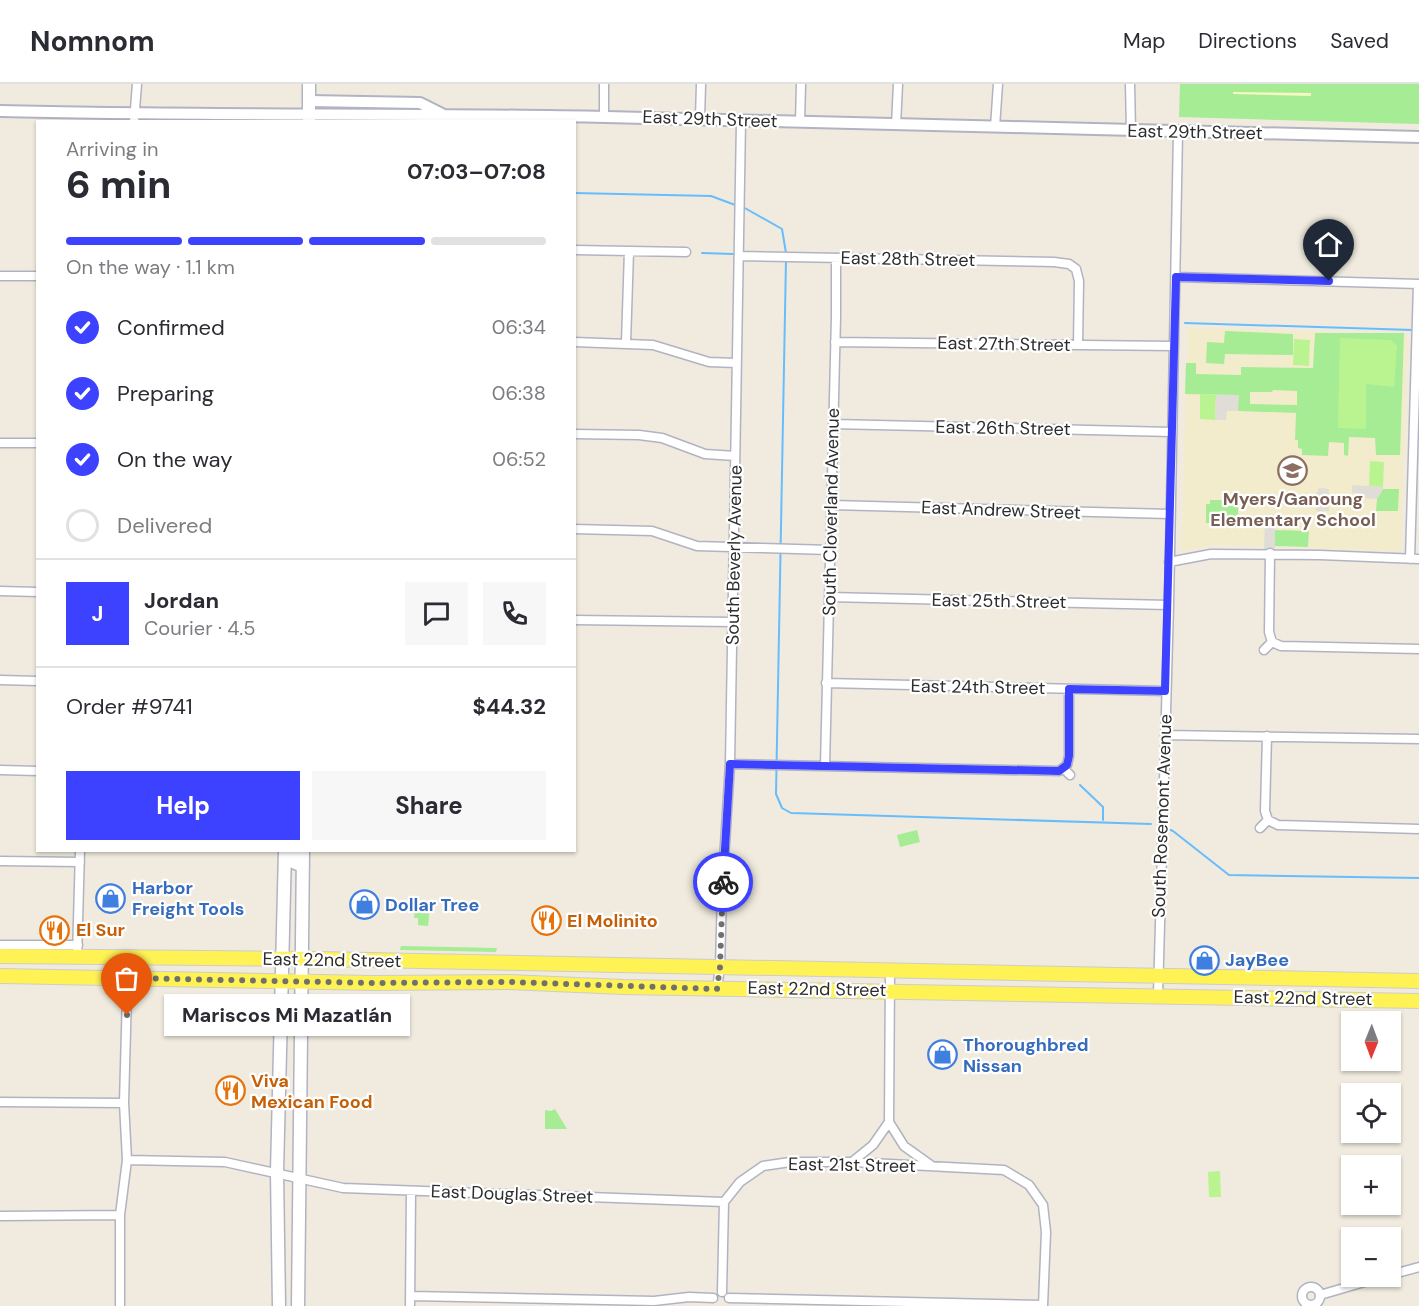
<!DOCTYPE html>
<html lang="en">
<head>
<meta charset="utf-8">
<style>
  :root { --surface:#fff; --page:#f7f7f7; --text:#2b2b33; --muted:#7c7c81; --line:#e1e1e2; --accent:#3c42ff }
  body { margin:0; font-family:"DM Sans",sans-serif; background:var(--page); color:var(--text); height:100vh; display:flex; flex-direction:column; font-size:22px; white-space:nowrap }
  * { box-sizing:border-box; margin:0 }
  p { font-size:20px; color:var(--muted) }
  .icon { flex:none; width:33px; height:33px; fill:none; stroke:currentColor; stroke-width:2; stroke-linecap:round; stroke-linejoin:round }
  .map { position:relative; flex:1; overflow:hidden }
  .details { position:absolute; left:36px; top:36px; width:540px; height:732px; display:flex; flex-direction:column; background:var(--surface); border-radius:0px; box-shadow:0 2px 4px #0004 }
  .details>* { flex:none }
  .needle { width:39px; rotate:181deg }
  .tools { position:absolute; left:1341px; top:927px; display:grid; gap:12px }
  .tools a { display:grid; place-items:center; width:60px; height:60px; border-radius:0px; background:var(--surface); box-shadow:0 2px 4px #0004; font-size:30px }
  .pin { position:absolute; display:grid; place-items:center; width:51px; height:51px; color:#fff; margin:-62px -26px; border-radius:50% 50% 50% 0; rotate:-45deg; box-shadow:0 0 6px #0007 }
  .pin .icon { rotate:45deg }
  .courier { position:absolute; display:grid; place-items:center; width:60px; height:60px; margin:-30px; border:4px solid #3c42ff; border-radius:50%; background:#fff; color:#222; box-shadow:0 2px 8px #0007 }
  .bubble { position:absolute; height:42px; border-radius:0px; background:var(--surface); box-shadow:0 2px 4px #0004; font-size:20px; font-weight:700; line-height:42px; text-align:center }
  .headline em { font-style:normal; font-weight:700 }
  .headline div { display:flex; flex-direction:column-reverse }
  .headline { display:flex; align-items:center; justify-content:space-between; height:102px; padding:0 30px }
  h1 { font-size:39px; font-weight:700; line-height:45px }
  .bar { display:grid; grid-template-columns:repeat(4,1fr); gap:9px 6px; align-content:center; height:72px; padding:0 30px }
  .bar i { height:8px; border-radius:4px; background:var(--line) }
  .bar .on { background:var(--accent) }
  .bar p { grid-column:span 4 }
  .line { display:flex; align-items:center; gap:15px; padding:0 30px; border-top:2px solid var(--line) }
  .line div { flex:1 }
  .round { display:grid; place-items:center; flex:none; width:63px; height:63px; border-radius:0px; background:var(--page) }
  ol { padding:0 30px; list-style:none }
  li { display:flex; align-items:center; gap:18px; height:66px }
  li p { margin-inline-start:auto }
  li .icon { padding:6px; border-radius:50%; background:var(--accent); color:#fff; stroke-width:4 }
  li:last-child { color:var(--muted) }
  li i { width:33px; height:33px; border:3px solid var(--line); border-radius:50% }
  .primary-button { display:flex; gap:12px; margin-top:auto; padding:12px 30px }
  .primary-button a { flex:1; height:69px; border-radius:0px; background:var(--accent); color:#fff; font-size:24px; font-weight:700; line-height:69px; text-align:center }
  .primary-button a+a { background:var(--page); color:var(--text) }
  header { display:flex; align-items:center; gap:36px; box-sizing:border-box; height:84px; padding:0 30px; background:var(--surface); border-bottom:2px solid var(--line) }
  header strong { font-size:28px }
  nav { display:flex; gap:33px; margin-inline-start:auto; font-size:21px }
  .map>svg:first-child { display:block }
  .education { fill:#f3eccc }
  .green { fill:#a5ec95; fill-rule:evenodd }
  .sand { fill:#f7f7bf }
  .pitch { fill:#baf490 }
  .plaza { fill:#dfddd6 }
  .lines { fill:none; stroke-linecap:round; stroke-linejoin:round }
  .stream { stroke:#67bdfc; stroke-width:2 }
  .minor-casing { stroke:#b2b3c2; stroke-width:11 }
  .tertiary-casing { stroke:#b2b3c2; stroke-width:14 }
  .secondary-casing { stroke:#b2b3c2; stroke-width:15 }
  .primary-casing { stroke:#cdcdcd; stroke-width:16 }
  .minor { stroke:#fff; stroke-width:8 }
  .tertiary { stroke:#fff; stroke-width:10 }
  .secondary { stroke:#fff; stroke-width:12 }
  .primary { stroke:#fff254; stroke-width:14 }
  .done { stroke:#71706b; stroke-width:6; stroke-dasharray:0 10.8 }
  .route { stroke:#3c42ff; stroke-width:8 }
  .labels { text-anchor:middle; stroke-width:4.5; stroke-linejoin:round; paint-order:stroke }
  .street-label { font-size:18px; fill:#2d2d2d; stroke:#fff }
  .education-label { font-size:18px; font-weight:bold; fill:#785e54; stroke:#fff }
  .shop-label { font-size:18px; font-weight:bold; fill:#366cbe; stroke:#fff; text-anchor:start }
  .food-label { font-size:18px; font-weight:bold; fill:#c56008; stroke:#fff; text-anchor:start }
</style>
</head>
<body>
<header>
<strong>Nomnom</strong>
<nav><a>Map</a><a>Directions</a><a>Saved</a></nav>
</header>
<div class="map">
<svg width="1419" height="1222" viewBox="0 0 1419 1222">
  <rect width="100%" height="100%" fill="#f0ebde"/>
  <path class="education" d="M1188,244L1408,251L1401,467L1215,461L1181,467Z"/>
  <path class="green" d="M1180,0H1419V40L1179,33Z
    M1225,247L1293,250V271L1225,270L1224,280L1206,279L1207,258L1224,259Z
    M1315,249H1404L1400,371H1376L1375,354L1349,353L1348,372L1344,371V359L1329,358L1328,372L1302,371V365L1298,364V356H1295L1296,329L1238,327V311L1185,310L1186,279H1196V290L1241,291V283L1313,284ZM1273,306L1297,307V321L1250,320V308H1272Z
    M1383,405H1399L1398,427H1376L1377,415Z
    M1210,416H1227L1228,422H1238V440L1206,439V420H1210Z
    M1275,446L1309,447L1308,463L1275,462Z
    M917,746L920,758L900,763L897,751Z
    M415,820L430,821L428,842L418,841V834H414Z
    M401,862L497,864L496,868L400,866Z
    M555,1025L567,1045H545V1026L551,1027Z"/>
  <path class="sand" d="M1233,8L1311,9V12L1233,10Z"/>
  <path class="pitch" d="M1340,254L1391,256L1397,262L1394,303L1366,300V345L1338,344Z
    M1294,255L1310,256L1309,282L1293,281Z
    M1200,310L1216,311L1215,336L1200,335Z
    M1370,377L1384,378L1383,403L1369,402Z
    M1220,1087L1221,1113H1209L1208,1088Z"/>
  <path class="plaza" d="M1216,311H1239L1238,327H1227L1226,336H1215Z
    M1352,401L1383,403V405L1377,415L1359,414V409H1352Z
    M1319,404L1329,405V427H1316V408H1318Z
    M1265,430L1275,431V465H1264Z"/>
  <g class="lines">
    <path class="stream" d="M574,109L711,112L738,122
      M743,123L782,145L786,169
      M702,169L733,170
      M786,175L776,710L782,724L791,729L1151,740
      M1185,239L1413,246
      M1080,701L1103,723V736
      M1168,745L1173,747L1229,791L1419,794"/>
    <defs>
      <path id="minor" d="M1130,0L1131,46
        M604,32V0
        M700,35L701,0
        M134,38L137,0
        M800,38L801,0
        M896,41L898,0
        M995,43L998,0
        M574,166L686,168
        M739,172L1054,178L1069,180L1076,185
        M1076,185L1079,197L1078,261
        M0,192H38
        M1176,193L1419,200
        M574,258L653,261L709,278L736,279
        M835,258L1173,262
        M626,259L629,167
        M833,340L1172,348
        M574,350L639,351L662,354L705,370L735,372
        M0,359H38
        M832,421L1170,430
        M574,445L652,447L697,462L830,466
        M1270,469L1269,548L1272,558
        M1410,475L1418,200
        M1169,478L1211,470L1320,471L1419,475
        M0,507L38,508
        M829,513L1169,521
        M574,536L733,538
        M1272,558L1281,562L1419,565
        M1264,566L1272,558
        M0,596L38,597
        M826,599L1165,607
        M1165,651L1419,655
        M1267,652L1265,727L1268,736
        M730,680L1059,687L1067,681L1069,672V605
        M825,682L836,233V174
        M1064,685L1070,691
        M0,686L38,687
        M1268,736L1278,741L1419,745
        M1260,744L1268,736
        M0,777L80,778
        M0,861H78
        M77,873L80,766
        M717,905L720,883L722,808L730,680L741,37
        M1158,911L1169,521L1178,48
        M0,1018L124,1019
        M889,1038L904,1062L932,1082
        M127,1076L225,1078L343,1104L724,1118
        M852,1078L873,1061L889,1038L890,886
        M724,1118L740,1098L763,1082L790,1078H852L1004,1086L1029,1101L1043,1121L1046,1148L1043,1222
        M0,1132L120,1131
        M1390,1191L1419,1183
        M1302 1212a9 9 0 1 1 18 0a9 9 0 1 1-18 0Z
        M722,1208L724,1118
        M1320,1211L1385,1192
        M411,1212L654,1217L689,1213L713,1214
        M729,1214L1043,1221
        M120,1222V1131L127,1076L124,1019L128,874
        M410,1222L411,1107"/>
      <path id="tertiary" d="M309,17L420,19L442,30
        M0,27C202,32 404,29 606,33C877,38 1148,48 1419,53"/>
      <path id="secondary" d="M309,38V0
        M294,766L295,779L303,782
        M279,1222L277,1088L285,766
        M298,1222L303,766"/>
      <path id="primary" d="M0,872L318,875L1419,897
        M0,892L373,899L509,898L623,903L1419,917"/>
    </defs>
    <use href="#minor" class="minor-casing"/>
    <use href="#tertiary" class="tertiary-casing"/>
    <use href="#secondary" class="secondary-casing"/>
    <use href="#primary" class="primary-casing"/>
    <use href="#minor" class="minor"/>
    <use href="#tertiary" class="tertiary"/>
    <use href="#secondary" class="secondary"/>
    <use href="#primary" class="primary"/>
  </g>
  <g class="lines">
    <path class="done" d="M127,931L128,894L373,899L509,898L717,905L720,883L723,798"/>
    <path class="route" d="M723,798L730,680L1059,687L1067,681L1069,672V605L1165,607L1176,193L1329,197"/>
  </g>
  <defs>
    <symbol id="school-ring" viewBox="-11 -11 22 22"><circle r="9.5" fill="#fff" stroke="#8d6e63" stroke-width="1.5"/><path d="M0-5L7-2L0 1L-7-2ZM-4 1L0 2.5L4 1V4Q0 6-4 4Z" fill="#8d6e63"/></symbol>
    <symbol id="shop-ring" viewBox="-11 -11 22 22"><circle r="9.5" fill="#fff" stroke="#3f7fe0" stroke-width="1.5"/><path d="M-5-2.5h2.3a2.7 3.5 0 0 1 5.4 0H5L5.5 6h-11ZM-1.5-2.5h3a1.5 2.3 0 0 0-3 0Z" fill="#3f7fe0"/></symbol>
    <symbol id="restaurant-ring" viewBox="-11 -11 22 22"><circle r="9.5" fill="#fff" stroke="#e8710a" stroke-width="1.5"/><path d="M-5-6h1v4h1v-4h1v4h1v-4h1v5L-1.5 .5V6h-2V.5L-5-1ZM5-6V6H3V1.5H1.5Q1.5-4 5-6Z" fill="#e8710a"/></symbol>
  </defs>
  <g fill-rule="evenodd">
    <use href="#school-ring" x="1276" y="370" width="33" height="33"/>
    <use href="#shop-ring" x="94" y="798" width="33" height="33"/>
    <use href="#shop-ring" x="348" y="804" width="33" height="33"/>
    <use href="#restaurant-ring" x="530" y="820" width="33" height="33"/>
    <use href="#restaurant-ring" x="38" y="830" width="33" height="33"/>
    <use href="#shop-ring" x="1188" y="860" width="33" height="33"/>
    <use href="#shop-ring" x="926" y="954" width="33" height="33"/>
    <use href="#restaurant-ring" x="214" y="990" width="33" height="33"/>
  </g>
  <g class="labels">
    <g class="street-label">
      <text transform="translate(710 35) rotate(2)" y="6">East 29th Street</text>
      <text transform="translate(1195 48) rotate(1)" y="6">East 29th Street</text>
      <text transform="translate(908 175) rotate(1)" y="6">East 28th Street</text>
      <text transform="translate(1004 260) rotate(1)" y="6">East 27th Street</text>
      <text transform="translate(1003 344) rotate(1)" y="6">East 26th Street</text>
      <text transform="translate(1001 426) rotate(2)" y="6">East Andrew Street</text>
      <text transform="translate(831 428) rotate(-89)" y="6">South Cloverland Avenue</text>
      <text transform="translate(734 471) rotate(-89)" y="6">South Beverly Avenue</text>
      <text transform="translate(999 517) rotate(1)" y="6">East 25th Street</text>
      <text transform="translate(978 603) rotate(1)" y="6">East 24th Street</text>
      <text transform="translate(1162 732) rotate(-88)" y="6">South Rosemont Avenue</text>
      <text transform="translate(332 876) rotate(1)" y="6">East 22nd Street</text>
      <text transform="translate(817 905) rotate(1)" y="6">East 22nd Street</text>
      <text transform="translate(1303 914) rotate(1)" y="6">East 22nd Street</text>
      <text transform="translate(852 1081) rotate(1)" y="6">East 21st Street</text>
      <text transform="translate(512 1110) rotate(2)" y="6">East Douglas Street</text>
    </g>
    <g class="education-label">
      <text x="1293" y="421">Myers/Ganoung<tspan x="1293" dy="21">Elementary School</tspan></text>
    </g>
    <g class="shop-label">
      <text x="132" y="810">Harbor<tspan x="132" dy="21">Freight Tools</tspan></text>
      <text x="385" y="827">Dollar Tree</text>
      <text x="1225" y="882">JayBee</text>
      <text x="963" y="967">Thoroughbred<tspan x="963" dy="21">Nissan</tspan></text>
    </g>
    <g class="food-label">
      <text x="567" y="843">El Molinito</text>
      <text x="76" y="852">El Sur</text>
      <text x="251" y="1003">Viva<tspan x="251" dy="21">Mexican Food</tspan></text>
    </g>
  </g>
</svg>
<div class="tools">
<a><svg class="needle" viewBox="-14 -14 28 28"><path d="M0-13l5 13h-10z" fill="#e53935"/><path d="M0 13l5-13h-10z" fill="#7c7c81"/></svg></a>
<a><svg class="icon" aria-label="locate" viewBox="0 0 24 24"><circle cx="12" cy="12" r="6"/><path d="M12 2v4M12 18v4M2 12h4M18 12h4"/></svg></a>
<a>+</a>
<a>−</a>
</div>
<div class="pin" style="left:127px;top:931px;background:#ea580c"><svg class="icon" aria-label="bag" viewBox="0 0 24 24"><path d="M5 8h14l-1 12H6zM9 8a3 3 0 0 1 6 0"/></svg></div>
<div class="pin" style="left:1329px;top:197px;background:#1f2937"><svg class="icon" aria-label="home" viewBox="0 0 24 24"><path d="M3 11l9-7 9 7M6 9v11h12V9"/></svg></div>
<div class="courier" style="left:723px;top:798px"><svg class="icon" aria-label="bike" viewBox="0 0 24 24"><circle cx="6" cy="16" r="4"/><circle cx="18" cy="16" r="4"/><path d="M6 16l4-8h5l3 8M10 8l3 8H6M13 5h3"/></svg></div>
<div class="bubble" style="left:164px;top:910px;width:246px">Mariscos Mi Mazatlán</div>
<section class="details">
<div class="headline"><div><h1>6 min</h1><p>Arriving in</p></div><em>07:03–07:08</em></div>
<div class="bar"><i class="on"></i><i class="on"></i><i class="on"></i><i></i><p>On the way · 1.1 km</p></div>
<ol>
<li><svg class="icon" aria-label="check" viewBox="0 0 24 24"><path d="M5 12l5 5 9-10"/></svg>Confirmed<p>06:34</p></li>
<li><svg class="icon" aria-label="check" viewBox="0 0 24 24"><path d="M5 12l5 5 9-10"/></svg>Preparing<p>06:38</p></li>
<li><svg class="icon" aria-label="check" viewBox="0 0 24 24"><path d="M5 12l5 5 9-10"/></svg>On the way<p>06:52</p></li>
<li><i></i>Delivered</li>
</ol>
<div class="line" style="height:108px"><b class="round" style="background:var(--accent);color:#fff">J</b><div><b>Jordan</b><p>Courier · 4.5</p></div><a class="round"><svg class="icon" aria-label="chat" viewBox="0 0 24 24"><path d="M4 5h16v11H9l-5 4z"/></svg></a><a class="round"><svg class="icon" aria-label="phone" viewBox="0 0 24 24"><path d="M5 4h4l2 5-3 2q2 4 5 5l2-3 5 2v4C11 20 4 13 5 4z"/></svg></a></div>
<div class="line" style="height:78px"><div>Order #9741</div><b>$44.32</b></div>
<div class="primary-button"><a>Help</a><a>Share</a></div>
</section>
</div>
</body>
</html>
